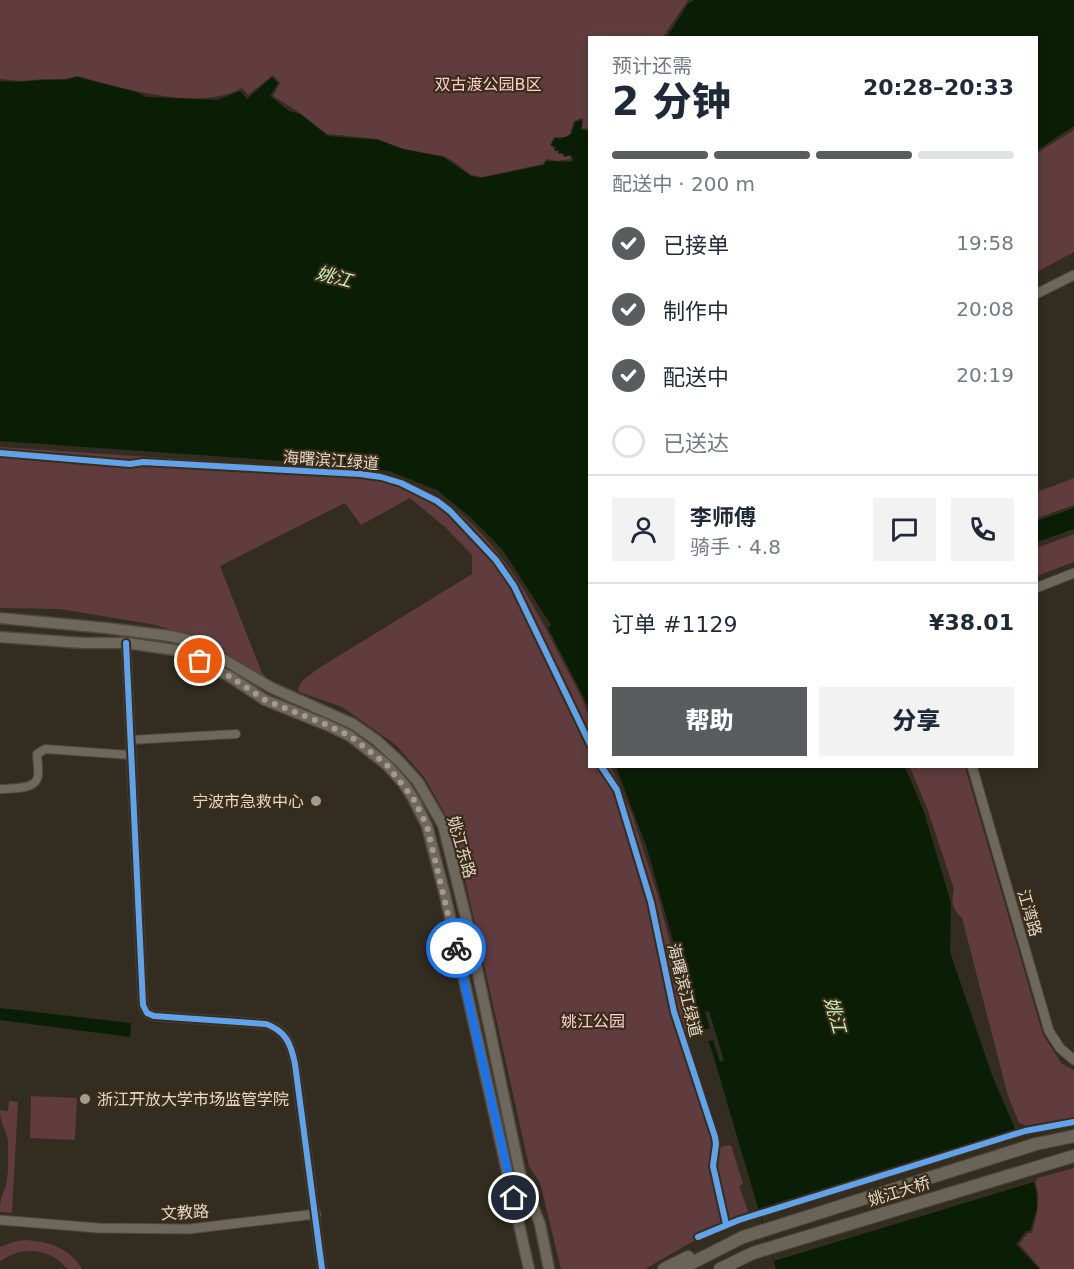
<!DOCTYPE html>
<html lang="zh">
<head>
<meta charset="utf-8">
<style>
  :root { --surface:#fff; --page:#f2f2f3; --text:#1f2937; --muted:#747a83; --line:#e0e1e3; --accent:#5a5c5e }
  body { margin:0; font-family:"DejaVu Sans","Noto Sans SC",sans-serif; background:var(--page); color:var(--text); height:100vh; display:flex; flex-direction:column; font-size:22px; white-space:nowrap }
  * { box-sizing:border-box; margin:0 }
  p { font-size:20px; color:var(--muted) }
  .icon { flex:none; width:33px; height:33px; fill:none; stroke:currentColor; stroke-width:2; stroke-linecap:round; stroke-linejoin:round }
  .map { position:relative; flex:1; overflow:hidden }
  .sheet { position:absolute; left:588px; top:36px; width:450px; height:732px; display:flex; flex-direction:column; background:var(--surface); border-radius:0px; box-shadow:0 3px 9px #0003 }
  .sheet>* { flex:none }
  .pin { position:absolute; display:grid; place-items:center; width:51px; height:51px; color:#fff; margin:-26px; border:3px solid #fff; border-radius:50%; box-shadow:0 2px 6px #0007 }
  .courier { position:absolute; display:grid; place-items:center; width:60px; height:60px; margin:-30px; border:4px solid #1a73e8; border-radius:50%; background:#fff; color:#222; box-shadow:0 2px 8px #0007 }
  .overview em { font-style:normal; font-weight:800 }
  .overview div { display:flex; flex-direction:column-reverse }
  .overview { display:flex; align-items:center; justify-content:space-between; height:102px; padding:0 24px }
  h1 { font-size:39px; font-weight:800; line-height:45px }
  .bar { display:grid; grid-template-columns:repeat(4,1fr); gap:9px 6px; align-content:center; height:72px; padding:0 24px }
  .bar i { height:8px; border-radius:4px; background:var(--line) }
  .bar .on { background:var(--accent) }
  .bar p { grid-column:span 4 }
  .line { display:flex; align-items:center; gap:15px; padding:0 24px; border-top:2px solid var(--line) }
  .line div { flex:1 }
  .round { display:grid; place-items:center; flex:none; width:63px; height:63px; border-radius:0px; background:var(--page) }
  ol { padding:0 24px; list-style:none }
  li { display:flex; align-items:center; gap:18px; height:66px }
  li p { margin-inline-start:auto }
  li .icon { padding:6px; border-radius:50%; background:var(--accent); color:#fff; stroke-width:4 }
  li:last-child { color:var(--muted) }
  li i { width:33px; height:33px; border:3px solid var(--line); border-radius:50% }
  .button { display:flex; gap:12px; margin-top:auto; padding:12px 24px }
  .button a { flex:1; height:69px; border-radius:0px; background:var(--accent); color:#fff; font-size:24px; font-weight:800; line-height:69px; text-align:center }
  .button a+a { background:var(--page); color:var(--text) }
  .map>svg:first-child { display:block }
  .green { fill:#603c3e }
  .water { fill:#0a1e06 }
  .pier { fill:#332c20 }
  .lines { fill:none; stroke-linecap:round; stroke-linejoin:round }
  .minor-casing { stroke:#4d473d; stroke-width:10 }
  .tertiary-casing { stroke:#4d473d; stroke-width:11 }
  .secondary-casing { stroke:#4d473d; stroke-width:13 }
  .primary-casing { stroke:#4d473d; stroke-width:14 }
  .minor { stroke:#6d675c; stroke-width:8 }
  .tertiary { stroke:#6d675c; stroke-width:9 }
  .secondary { stroke:#6d675c; stroke-width:10 }
  .primary { stroke:#696457; stroke-width:12 }
  .cycleway-casing { stroke:#3b2d18; stroke-width:10 }
  .cycleway { stroke:#60a3ed; stroke-width:6 }
  .done { stroke:#a39b8e; stroke-width:6; stroke-dasharray:0 10.8 }
  .route { stroke:#1a73e8; stroke-width:8 }
  .poi-dot { fill:#a39b8e; stroke:#3b2d18; stroke-width:2 }
  .labels { text-anchor:middle; stroke-width:4.5; stroke-linejoin:round; paint-order:stroke }
  .park-label { font-size:16px; fill:#fdcfd3; stroke:#3b2d18 }
  .street-label { font-size:16px; fill:#e0d7ca; stroke:#3b2d18 }
  .poi-label { font-size:16px; fill:#e0d7ca; stroke:#3b2d18; text-anchor:end }
  .water-label { font-size:18px; font-style:italic; fill:#c2efb7; stroke:#3b2d18 }
</style>
</head>
<body>
<div class="map">
<svg width="1074" height="1269" viewBox="0 0 1074 1269">
  <rect width="100%" height="100%" fill="#332c20"/>
  <path class="green" d="M0,0H688L663,37L590,38L588,129L582,128L583,118L574,121L570,134L565,137H554L550,145L554,148V151H558V154H563L564,157L570,156L571,159L558,161L546,159L543,164L482,177L471,175L453,161L443,156L403,149L378,139L327,134L300,113L273,96L280,83L273,75L248,95L242,88C200,112 122,88 77,76L66,79H45L20,81L0,79Z
    M1074,130V252L1037,272V153Z
    M0,447L377,472C403,480 430,490 452,507C502,545 533,603 561,658C568,673 588,705 589,721C591,735 589,752 590,766L611,767L632,814L658,896L690,1020V1030L686,1039L720,1147L731,1145L743,1184L739,1186L751,1219L690,1243L645,1269H561L540,1183L529,1166L458,848L448,819L424,777L396,745L342,707L299,692L298,688L303,680L319,668L472,574V555L445,527L410,498L361,525L345,503L220,566L262,673L268,679L265,681L255,672L200,640L156,625L60,609L0,608Z
    M1074,478V505L1037,518V492Z
    M1074,534V562L1037,576V548Z
    M910,767H965L1043,1035L1062,1064L1074,1070V1120L1027,1126L1019,1123L1008,1096L962,918C952,909 951,902 954,889L927,808Z
    M31,1096L77,1098L75,1140L30,1138Z
    M9,1101L18,1102L12,1213L0,1212C0,1197 2,1198 6,1185C9,1172 8,1155 8,1142C7,1129 0,1126 0,1110L8,1111Z
    M1074,1168V1269H1041L1019,1244L1028,1233H1032C1037,1214 1042,1198 1034,1179Z
    M24,1240C48,1241 69,1247 82,1269C79,1269 71,1269 68,1269C65,1267 61,1262 57,1259C39,1248 17,1248 0,1262V1247L13,1242Z"/>
  <path class="water" d="M694,0H1074V126L1037,150L1036,38L667,37L688,4Z
    M77,77L136,92L146,97L218,100L240,91L247,99L272,77L278,83L270,96L289,111L300,114L328,136L378,140L403,149L443,157L471,176L481,178L544,165L546,161L570,162L573,160L571,155L564,156L563,153H559V150L555,151L556,147L551,145L555,138L560,139L571,135L575,122L582,120L581,130H589V125V708L548,628L551,625L502,549L470,517L437,490L389,471L341,465L0,441V81C15,83 28,81 43,80C55,80 65,81 77,77Z
    M1074,508V529L1037,542V521Z
    M616,767H905L924,812L951,903L950,952L993,1078L1021,1142L1036,1190L1037,1208L1030,1231H1026L1016,1244L1039,1269H776L712,1051L703,1027L695,1025L694,1016L647,848Z
    M0,1008L131,1023L130,1037L0,1020Z"/>
  <path class="pier" d="M709,1011L724,1060L720,1062L713,1040L706,1042L702,1030L710,1028L705,1012Z
    M1020,1131L1037,1181L774,1261L759,1209Z"/>
  <g class="lines">
    <defs>
      <path id="minor" d="M130,740L236,734
        M0,789C10,788 33,790 37,779C40,773 37,761 37,754L45,749L130,755"/>
      <path id="tertiary" d="M1036,294L1074,275
        M1036,588L1074,573
        M126,643L143,1005L147,1013L154,1016L266,1024C286,1031 291,1044 295,1064L322,1269
        M972,766L1049,1031L1060,1048L1074,1060
        M0,1220L98,1228L189,1229L316,1214"/>
      <path id="secondary" d="M0,618L106,628L170,636L192,641L272,688L353,724L376,740L399,761L418,782L443,825L467,922L520,1173L540,1224L549,1269
        M0,637L83,643H126L175,650L229,676L265,700L327,725L350,736L386,764L403,783L413,798L427,826L445,895L529,1269"/>
      <path id="primary" d="M664,1269L688,1257
        M680,1269L743,1237L1036,1144L1074,1136
        M720,1269L753,1253L1074,1156"/>
    </defs>
    <use href="#minor" class="minor-casing"/>
    <use href="#tertiary" class="tertiary-casing"/>
    <use href="#secondary" class="secondary-casing"/>
    <use href="#primary" class="primary-casing"/>
    <use href="#minor" class="minor"/>
    <use href="#tertiary" class="tertiary"/>
    <use href="#secondary" class="secondary"/>
    <use href="#primary" class="primary"/>
    <defs>
      <path id="cycleway" d="M0,453L130,464L143,462L360,474L381,477L401,483L437,501L450,511L496,560L514,586L590,744
        M126,643L143,1005L147,1013L154,1016L266,1024C286,1031 291,1044 295,1064L322,1269
        M601,766L617,790L637,856L651,902L674,1012L715,1137L716,1144L713,1166L726,1224
        M698,1237L739,1220L1025,1131L1074,1122"/>
    </defs>
    <use href="#cycleway" class="cycleway-casing"/>
    <use href="#cycleway" class="cycleway"/>
  </g>
  <g class="lines">
    <path class="done" d="M200,661L229,676L265,700L327,725L350,736L386,764L413,798L427,826L456,948"/>
    <path class="route" d="M456,948L514,1198"/>
  </g>
  <g class="poi-dot">
    <circle cx="316" cy="801" r="6"/>
    <circle cx="85" cy="1099" r="6"/>
  </g>
  <g class="labels">
    <g class="park-label">
      <text x="488" y="90">双古渡公园B区</text>
      <text x="593" y="1027">姚江公园</text>
    </g>
    <g class="street-label">
      <text transform="translate(331 460) rotate(4)" y="6">海曙滨江绿道</text>
      <text transform="translate(462 847) rotate(74)" y="6">姚江东路</text>
      <text transform="translate(1030 913) rotate(74)" y="6">江湾路</text>
      <text transform="translate(685 990) rotate(76)" y="6">海曙滨江绿道</text>
      <text transform="translate(899 1191) rotate(-17)" y="6">姚江大桥</text>
      <text transform="translate(185 1212) rotate(-3)" y="6">文教路</text>
    </g>
    <g class="poi-label">
      <text x="304" y="807">宁波市急救中心</text>
      <text x="97" y="1105" text-anchor="start">浙江开放大学市场监管学院</text>
    </g>
    <g class="water-label">
      <text transform="translate(334 277) rotate(15)" y="6">姚江</text>
      <text transform="translate(835 1015) rotate(75)" y="6">姚江</text>
    </g>
  </g>
</svg>
<div class="pin" style="left:200px;top:661px;background:#ea580c"><svg class="icon" aria-label="bag" viewBox="0 0 24 24"><path d="M5 8h14l-1 12H6zM9 8a3 3 0 0 1 6 0"/></svg></div>
<div class="pin" style="left:514px;top:1198px;background:#1f2937"><svg class="icon" aria-label="home" viewBox="0 0 24 24"><path d="M3 11l9-7 9 7M6 9v11h12V9"/></svg></div>
<div class="courier" style="left:456px;top:948px"><svg class="icon" aria-label="bike" viewBox="0 0 24 24"><circle cx="6" cy="16" r="4"/><circle cx="18" cy="16" r="4"/><path d="M6 16l4-8h5l3 8M10 8l3 8H6M13 5h3"/></svg></div>
<section class="sheet">
<div class="overview"><div><h1>2 分钟</h1><p>预计还需</p></div><em>20:28–20:33</em></div>
<div class="bar"><i class="on"></i><i class="on"></i><i class="on"></i><i></i><p>配送中 · 200 m</p></div>
<ol>
<li><svg class="icon" aria-label="check" viewBox="0 0 24 24"><path d="M5 12l5 5 9-10"/></svg>已接单<p>19:58</p></li>
<li><svg class="icon" aria-label="check" viewBox="0 0 24 24"><path d="M5 12l5 5 9-10"/></svg>制作中<p>20:08</p></li>
<li><svg class="icon" aria-label="check" viewBox="0 0 24 24"><path d="M5 12l5 5 9-10"/></svg>配送中<p>20:19</p></li>
<li><i></i>已送达</li>
</ol>
<div class="line" style="height:108px"><a class="round"><svg class="icon" aria-label="person" viewBox="0 0 24 24"><circle cx="12" cy="8" r="4"/><path d="M4 21q1-7 8-7t8 7"/></svg></a><div><b>李师傅</b><p>骑手 · 4.8</p></div><a class="round"><svg class="icon" aria-label="chat" viewBox="0 0 24 24"><path d="M4 5h16v11H9l-5 4z"/></svg></a><a class="round"><svg class="icon" aria-label="phone" viewBox="0 0 24 24"><path d="M5 4h4l2 5-3 2q2 4 5 5l2-3 5 2v4C11 20 4 13 5 4z"/></svg></a></div>
<div class="line" style="height:78px"><div>订单 #1129</div><b>¥38.01</b></div>
<div class="button"><a>帮助</a><a>分享</a></div>
</section>
</div>
</body>
</html>
